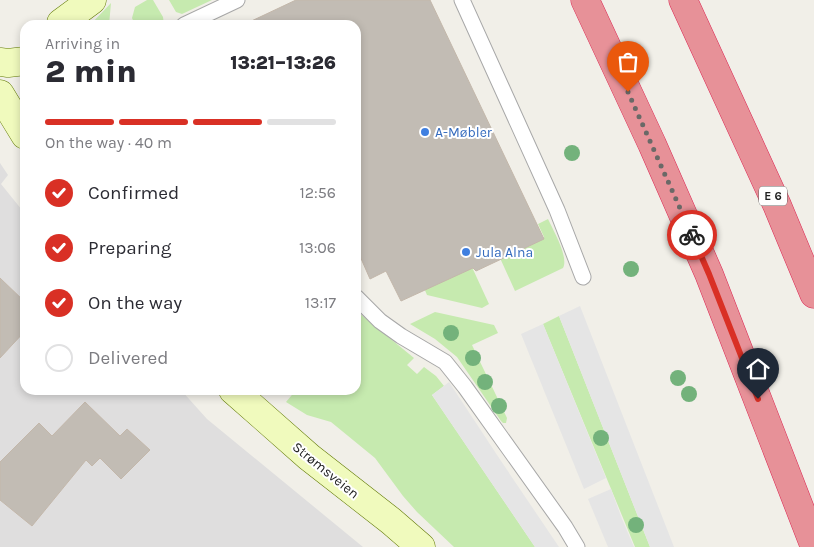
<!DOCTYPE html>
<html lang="en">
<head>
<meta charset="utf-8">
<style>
  :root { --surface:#fff; --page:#f7f7f7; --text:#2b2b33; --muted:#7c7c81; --line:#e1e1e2; --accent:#d93025 }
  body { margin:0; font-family:Karla,sans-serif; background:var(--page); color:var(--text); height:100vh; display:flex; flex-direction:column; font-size:19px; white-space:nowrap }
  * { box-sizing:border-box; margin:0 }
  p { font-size:16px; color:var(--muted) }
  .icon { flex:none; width:28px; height:28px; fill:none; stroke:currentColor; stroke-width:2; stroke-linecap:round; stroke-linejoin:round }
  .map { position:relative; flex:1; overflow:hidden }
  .side { position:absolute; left:20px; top:20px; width:341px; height:375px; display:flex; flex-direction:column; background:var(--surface); border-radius:15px; box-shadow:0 2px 8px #0003 }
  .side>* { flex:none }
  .pin { position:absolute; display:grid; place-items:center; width:42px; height:42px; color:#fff; margin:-51px -21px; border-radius:50% 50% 50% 0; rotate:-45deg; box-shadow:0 0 5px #0007 }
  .pin .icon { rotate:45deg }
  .courier { position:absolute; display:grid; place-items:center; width:50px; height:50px; margin:-25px; border:4px solid #d93025; border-radius:50%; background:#fff; color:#222; box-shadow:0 1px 6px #0007 }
  .head em { font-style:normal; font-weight:800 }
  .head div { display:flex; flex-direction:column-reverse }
  .head { display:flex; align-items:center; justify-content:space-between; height:85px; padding:0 25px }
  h1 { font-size:32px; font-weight:800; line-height:38px }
  .bar { display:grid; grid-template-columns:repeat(4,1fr); gap:8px 5px; align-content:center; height:60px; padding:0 25px }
  .bar i { height:6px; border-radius:4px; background:var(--line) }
  .bar .on { background:var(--accent) }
  .bar p { grid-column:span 4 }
  ol { padding:0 25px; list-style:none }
  li { display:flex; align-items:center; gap:15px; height:55px }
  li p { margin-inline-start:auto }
  li .icon { padding:5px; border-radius:50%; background:var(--accent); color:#fff; stroke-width:4 }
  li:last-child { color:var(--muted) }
  li i { width:28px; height:28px; border:2px solid var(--line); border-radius:50% }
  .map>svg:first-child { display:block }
  .residential { fill:#dfdede }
  .grass { fill:#c6eaaf }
  .parking { fill:#e5e5e5 }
  .building { fill:#c2bcb4; stroke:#c3b7aa }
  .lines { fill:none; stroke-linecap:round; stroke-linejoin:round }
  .lane-casing { stroke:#a8a8a8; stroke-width:17 }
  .secondary-casing { stroke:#627a06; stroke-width:29 }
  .highway-casing { stroke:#db2954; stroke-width:29 }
  .lane { stroke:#fff; stroke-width:15 }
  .secondary { stroke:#f0fabd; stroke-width:28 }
  .highway { stroke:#e79198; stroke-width:28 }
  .tree { fill:#73b27b }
  .done { stroke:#6a6967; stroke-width:5; stroke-dasharray:0 9 }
  .route { stroke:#d93025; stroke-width:6 }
  .shop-dot { fill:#3f7fe0; stroke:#fff; stroke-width:2 }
  .labels { text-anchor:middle; stroke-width:4; stroke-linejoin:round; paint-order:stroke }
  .shield { fill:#fff; stroke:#646464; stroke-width:1 }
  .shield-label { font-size:12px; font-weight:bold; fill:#212121 }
  .shop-label { font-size:14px; fill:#366cbe; stroke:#fff; text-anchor:start }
  .street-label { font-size:14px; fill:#212121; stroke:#fff }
</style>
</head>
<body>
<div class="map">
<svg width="814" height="547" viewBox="0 0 814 547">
  <rect width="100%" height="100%" fill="#f1efe8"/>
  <path class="residential" d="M0,163L8,175L1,184L22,210L25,208V390H181L207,419L363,547H0Z"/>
  <path class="grass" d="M147,0H153L163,17L164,25H135L132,18L135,7Z
    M169,0H212L182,14L176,12Z
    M111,3L109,25H90Z
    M548,219C553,230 569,257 563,268L515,291L500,258L544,237L538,224Z
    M471,265L489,304L482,308L427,295L424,288Z
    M435,312L494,325L498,333L472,345L507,418L506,423H503L501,421L457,357L435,339L410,324Z
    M356,313H359L414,358L407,365L417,374L424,367L436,376L444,386L432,395L535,547H454L417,512L403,496L375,458L331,422L307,415L286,402L296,390H356Z
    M559,316L650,547H635L543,324Z"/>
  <path class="parking" d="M580,306L674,547H650L559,316Z
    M543,324L606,478L584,489L521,334Z
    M449,382L501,461L559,547H535L432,395Z
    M611,489L622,519L634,547H608L588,499Z"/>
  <path class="building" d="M296,0H430L544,239L476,271L473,268L401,301L386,271L370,279L356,247V25H243Z
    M0,278L25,302V331L0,358Z
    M85,402L120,436L127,429L150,450L121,479L100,458L92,466L86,460L32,526L0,500V462L39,423L52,436Z"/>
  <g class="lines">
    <defs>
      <path id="lane" d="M462,0L557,210L583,277
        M184,25L237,0
        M356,297L380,321L401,336L445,362L465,387L565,527L577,547"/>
      <path id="secondary" d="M61,23L92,0
        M0,62L8,63L25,61
        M0,94L25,135
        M233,390L309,457L391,521L421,547"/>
      <path id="highway" d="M585,0L652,144L709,274L814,545
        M683,0L777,205L814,294"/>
    </defs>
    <use href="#lane" class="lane-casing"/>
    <use href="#secondary" class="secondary-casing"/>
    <use href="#highway" class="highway-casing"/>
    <use href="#lane" class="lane"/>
    <use href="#secondary" class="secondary"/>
    <use href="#highway" class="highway"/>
  </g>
  <g class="tree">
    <circle cx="572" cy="153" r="8"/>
    <circle cx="631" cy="269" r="8"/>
    <circle cx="451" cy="333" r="8"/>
    <circle cx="473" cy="358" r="8"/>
    <circle cx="678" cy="378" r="8"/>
    <circle cx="485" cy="382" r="8"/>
    <circle cx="689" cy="394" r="8"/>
    <circle cx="499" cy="406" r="8"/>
    <circle cx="601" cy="438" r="8"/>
    <circle cx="636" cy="525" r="8"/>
  </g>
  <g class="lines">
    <path class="done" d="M628,92L692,235"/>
    <path class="route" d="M692,235L709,274L758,399"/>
  </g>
  <g class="shop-dot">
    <circle cx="425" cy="132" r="5"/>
    <circle cx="466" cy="252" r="5"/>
  </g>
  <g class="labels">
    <rect class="shield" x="759" y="186.5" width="28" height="19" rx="4"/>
    <g class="shield-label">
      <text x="773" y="200">E 6</text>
    </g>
    <g class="shop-label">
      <text x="435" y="137">A-Møbler</text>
      <text x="476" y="257">Jula Alna</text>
    </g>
    <g class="street-label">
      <text transform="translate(326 470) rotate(39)" y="5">Strømsveien</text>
    </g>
  </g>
</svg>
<div class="pin" style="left:628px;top:92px;background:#ea580c"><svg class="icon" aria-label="bag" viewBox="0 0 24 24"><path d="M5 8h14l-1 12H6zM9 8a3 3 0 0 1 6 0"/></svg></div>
<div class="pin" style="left:758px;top:399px;background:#1f2937"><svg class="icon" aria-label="home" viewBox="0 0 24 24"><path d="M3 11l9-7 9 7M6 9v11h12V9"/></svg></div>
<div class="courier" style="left:692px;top:235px"><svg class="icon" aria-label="bike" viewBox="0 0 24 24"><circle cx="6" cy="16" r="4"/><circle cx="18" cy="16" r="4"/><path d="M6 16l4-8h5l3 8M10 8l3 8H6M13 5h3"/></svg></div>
<section class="side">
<div class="head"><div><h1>2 min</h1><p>Arriving in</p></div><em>13:21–13:26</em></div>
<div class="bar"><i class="on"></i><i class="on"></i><i class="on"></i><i></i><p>On the way · 40 m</p></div>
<ol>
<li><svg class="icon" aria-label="check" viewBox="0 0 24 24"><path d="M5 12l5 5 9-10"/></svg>Confirmed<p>12:56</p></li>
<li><svg class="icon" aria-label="check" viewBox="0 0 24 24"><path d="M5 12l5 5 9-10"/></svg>Preparing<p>13:06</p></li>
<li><svg class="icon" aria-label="check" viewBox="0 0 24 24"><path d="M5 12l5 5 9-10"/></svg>On the way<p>13:17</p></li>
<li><i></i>Delivered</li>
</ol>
</section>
</div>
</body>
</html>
